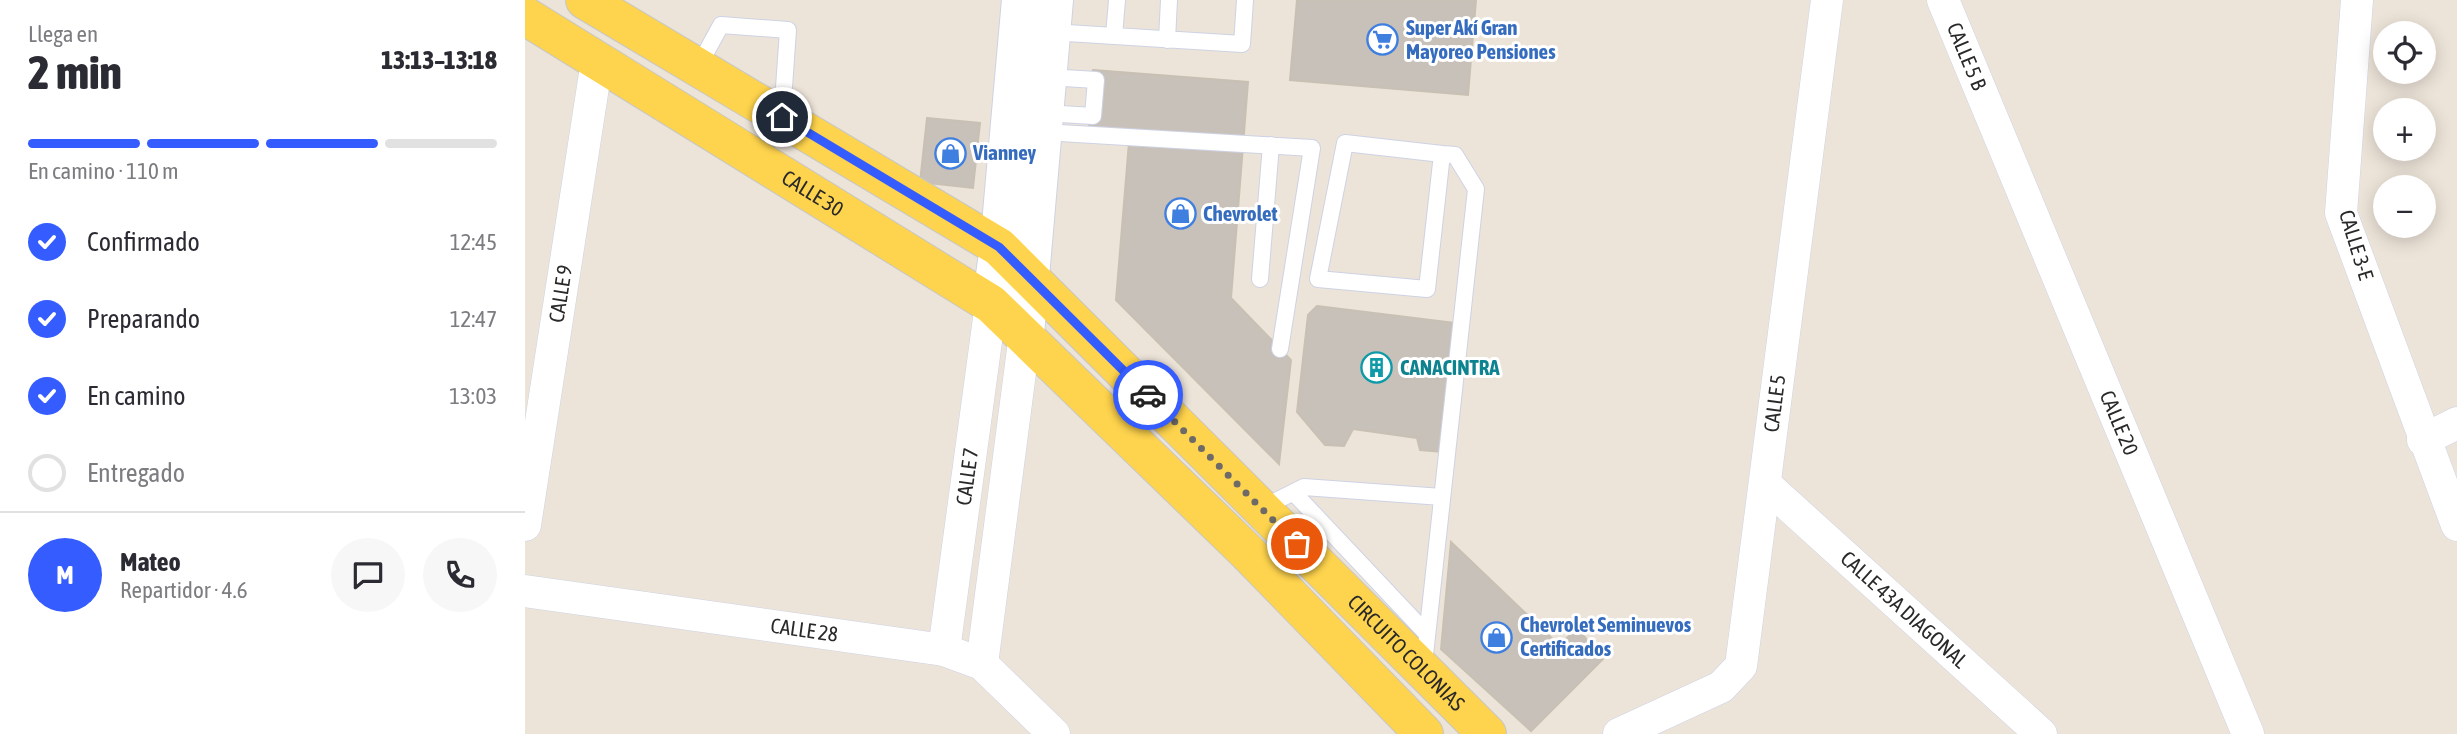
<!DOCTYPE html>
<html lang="es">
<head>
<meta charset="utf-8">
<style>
  :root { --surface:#fff; --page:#f7f7f7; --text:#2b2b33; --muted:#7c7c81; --line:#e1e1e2; --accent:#345cff }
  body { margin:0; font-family:"Asap Condensed",sans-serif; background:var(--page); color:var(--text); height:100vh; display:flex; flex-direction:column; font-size:26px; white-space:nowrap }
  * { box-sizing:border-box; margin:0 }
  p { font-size:23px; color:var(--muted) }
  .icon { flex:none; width:38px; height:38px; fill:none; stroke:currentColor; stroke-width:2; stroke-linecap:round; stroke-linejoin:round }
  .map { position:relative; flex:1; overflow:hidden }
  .details { display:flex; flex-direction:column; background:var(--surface); width:525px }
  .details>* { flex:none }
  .tools { position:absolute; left:1848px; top:21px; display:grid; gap:14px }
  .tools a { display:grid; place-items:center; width:63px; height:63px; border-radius:50%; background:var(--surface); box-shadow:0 4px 18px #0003; font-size:35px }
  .pin { position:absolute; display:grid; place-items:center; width:60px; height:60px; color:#fff; margin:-30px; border:4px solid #fff; border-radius:50%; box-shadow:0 2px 7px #0007 }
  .courier { position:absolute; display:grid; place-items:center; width:70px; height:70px; margin:-35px; border:5px solid #345cff; border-radius:50%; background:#fff; color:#222; box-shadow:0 2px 9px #0007 }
  .head em { font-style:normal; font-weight:800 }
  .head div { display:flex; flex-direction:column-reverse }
  .head { display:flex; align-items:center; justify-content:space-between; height:119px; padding:0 28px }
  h1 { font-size:46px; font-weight:800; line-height:52px }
  .bar { display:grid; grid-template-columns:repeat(4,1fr); gap:10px 7px; align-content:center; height:84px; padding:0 28px }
  .bar i { height:9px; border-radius:5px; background:var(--line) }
  .bar .current { background:var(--accent) }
  .bar p { grid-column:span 4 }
  .line { display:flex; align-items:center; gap:18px; padding:0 28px; border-top:2px solid var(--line) }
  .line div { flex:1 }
  .round { display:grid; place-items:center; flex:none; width:74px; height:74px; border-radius:37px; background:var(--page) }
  ol { padding:0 28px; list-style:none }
  li { display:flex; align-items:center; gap:21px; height:77px }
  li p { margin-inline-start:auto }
  li .icon { padding:7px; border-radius:50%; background:var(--accent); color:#fff; stroke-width:4 }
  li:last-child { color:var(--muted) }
  li i { width:38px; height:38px; border:4px solid var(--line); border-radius:50% }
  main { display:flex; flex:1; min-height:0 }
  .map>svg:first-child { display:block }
  .building { fill:#c8c1b9; stroke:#c8c0b3; stroke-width:2 }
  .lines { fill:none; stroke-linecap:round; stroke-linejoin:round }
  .service-casing { stroke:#ced2e4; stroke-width:18 }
  .minor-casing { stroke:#ced2e4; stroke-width:33 }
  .tertiary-casing { stroke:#ced2e4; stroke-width:40 }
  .primary-casing { stroke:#c7c7c7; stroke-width:40 }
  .service { stroke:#fff; stroke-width:16 }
  .minor { stroke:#fff; stroke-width:32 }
  .tertiary { stroke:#fff; stroke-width:38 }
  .primary { stroke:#fed34d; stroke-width:38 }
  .done { stroke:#6e6a67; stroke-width:7; stroke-dasharray:0 12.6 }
  .route { stroke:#345cff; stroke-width:9 }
  .labels { text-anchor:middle; stroke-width:6; stroke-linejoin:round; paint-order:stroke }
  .shop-label { font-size:21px; font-weight:bold; fill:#366cbe; stroke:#fff; text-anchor:start }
  .street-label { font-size:21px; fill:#292929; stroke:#fff }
  .culture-label { font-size:21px; font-weight:bold; fill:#0d838f; stroke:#fff; text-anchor:start }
</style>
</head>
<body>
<main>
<section class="details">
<div class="head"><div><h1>2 min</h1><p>Llega en</p></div><em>13:13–13:18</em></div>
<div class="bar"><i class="current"></i><i class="current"></i><i class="current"></i><i></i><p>En camino · 110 m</p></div>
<ol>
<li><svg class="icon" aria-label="check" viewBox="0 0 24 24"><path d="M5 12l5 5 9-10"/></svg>Confirmado<p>12:45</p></li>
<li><svg class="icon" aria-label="check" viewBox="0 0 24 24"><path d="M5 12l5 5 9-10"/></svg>Preparando<p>12:47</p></li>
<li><svg class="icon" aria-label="check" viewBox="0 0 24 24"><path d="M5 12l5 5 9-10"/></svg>En camino<p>13:03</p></li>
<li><i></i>Entregado</li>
</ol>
<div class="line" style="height:126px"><b class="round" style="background:var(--accent);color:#fff">M</b><div><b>Mateo</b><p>Repartidor · 4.6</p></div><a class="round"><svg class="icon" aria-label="chat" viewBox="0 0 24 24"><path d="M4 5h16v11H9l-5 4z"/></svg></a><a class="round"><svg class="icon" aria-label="phone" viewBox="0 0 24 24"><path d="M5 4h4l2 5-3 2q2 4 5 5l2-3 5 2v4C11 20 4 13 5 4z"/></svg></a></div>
</section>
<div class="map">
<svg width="1932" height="734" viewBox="0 0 1932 734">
  <rect width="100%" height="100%" fill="#ede4d9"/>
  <path class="building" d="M772,0H951L943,95L765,80Z
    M568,70L723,82L706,298L766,360L754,464L591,300L605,130L564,127Z
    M402,118L455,123L448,188L395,182Z
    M792,306L931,323L918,452L895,450L892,438L828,429L819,446L800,445L772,412L783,315Z
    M926,542L1034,645L1052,629L1079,658L1006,731L916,649Z"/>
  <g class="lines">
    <defs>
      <path id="service" d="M526,32L717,44L720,0
        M589,36L592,0
        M642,40L644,0
        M173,67L196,25L263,30L257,116
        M520,113L568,116L571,80L523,77
        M518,132L787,148L755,349
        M735,279L746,145
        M769,493L902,634
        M737,508L779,487L917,497
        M899,664L951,189L930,155L917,154L820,143L793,279L902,289L917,154"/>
      <g id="minor">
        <path id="s1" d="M1418,0L1723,734"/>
        <path d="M1832,0L1816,213L1932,525"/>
        <path d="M1898,440L1932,423"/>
        <path id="s2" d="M1241,485L1516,734"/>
        <path id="s3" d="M0,525L72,61"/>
        <path id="s4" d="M0,591L419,650L457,664L529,734"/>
        <path id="s5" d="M419,650L466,304"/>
        <path d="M457,664L500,334"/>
        <path id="s6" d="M1094,734L1196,687L1216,666L1302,0"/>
      </g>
      <path id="tertiary" d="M466,304L474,247L496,0
        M500,334L529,0"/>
      <g id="primary">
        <path id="s7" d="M60,0L474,247L962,734"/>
        <path id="s8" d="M0,16L466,304L723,553L899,734"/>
      </g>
    </defs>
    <use href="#service" class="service-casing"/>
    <use href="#minor" class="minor-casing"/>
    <use href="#tertiary" class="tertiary-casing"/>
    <use href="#primary" class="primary-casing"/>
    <use href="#service" class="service"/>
    <use href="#minor" class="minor"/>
    <use href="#tertiary" class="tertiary"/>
    <use href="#primary" class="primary"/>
  </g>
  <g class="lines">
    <path class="done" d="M623,395L772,544"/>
    <path class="route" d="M257,117L474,247L623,395"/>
  </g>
  <defs>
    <symbol id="supermarket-ring" viewBox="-11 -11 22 22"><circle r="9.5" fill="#fff" stroke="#3f7fe0" stroke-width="1.5"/><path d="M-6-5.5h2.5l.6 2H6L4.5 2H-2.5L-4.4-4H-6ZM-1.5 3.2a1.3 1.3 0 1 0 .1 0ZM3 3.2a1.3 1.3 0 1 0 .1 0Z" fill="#3f7fe0"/></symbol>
    <symbol id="shop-ring" viewBox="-11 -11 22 22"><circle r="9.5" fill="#fff" stroke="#3f7fe0" stroke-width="1.5"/><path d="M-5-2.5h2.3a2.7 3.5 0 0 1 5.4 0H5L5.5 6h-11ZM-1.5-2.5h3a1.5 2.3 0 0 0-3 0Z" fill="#3f7fe0"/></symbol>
    <symbol id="building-ring" viewBox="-11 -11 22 22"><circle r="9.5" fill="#fff" stroke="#0f9aa8" stroke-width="1.5"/><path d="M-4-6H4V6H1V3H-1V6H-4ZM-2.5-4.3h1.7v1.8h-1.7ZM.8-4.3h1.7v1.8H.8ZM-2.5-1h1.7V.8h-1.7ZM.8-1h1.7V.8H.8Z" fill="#0f9aa8"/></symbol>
  </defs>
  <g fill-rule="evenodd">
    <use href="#supermarket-ring" x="840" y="22" width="35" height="35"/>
    <use href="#shop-ring" x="408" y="136" width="35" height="35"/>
    <use href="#shop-ring" x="638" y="196" width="35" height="35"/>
    <use href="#building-ring" x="834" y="350" width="35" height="35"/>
    <use href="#shop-ring" x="954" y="620" width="35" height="35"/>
  </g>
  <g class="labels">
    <g class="shop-label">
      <text x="881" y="35">Super Akí Gran<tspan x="881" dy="24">Mayoreo Pensiones</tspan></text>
      <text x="448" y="160">Vianney</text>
      <text x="678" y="221">Chevrolet</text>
      <text x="995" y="632">Chevrolet Seminuevos<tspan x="995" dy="24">Certificados</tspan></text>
    </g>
    <g class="street-label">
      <text dy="7" stroke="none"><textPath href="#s1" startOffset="61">CALLE 5 B</textPath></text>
      <text dy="7" stroke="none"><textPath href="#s8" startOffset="338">CALLE 30</textPath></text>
      <text transform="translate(1831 245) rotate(73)" y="7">CALLE 3-E</text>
      <text dy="7" stroke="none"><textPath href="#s3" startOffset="234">CALLE 9</textPath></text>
      <text dy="7" stroke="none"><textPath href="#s6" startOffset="406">CALLE 5</textPath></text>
      <text dy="7" stroke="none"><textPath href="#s1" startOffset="458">CALLE 20</textPath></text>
      <text dy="7" stroke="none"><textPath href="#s5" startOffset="175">CALLE 7</textPath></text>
      <text dy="7" stroke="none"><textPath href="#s2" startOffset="186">CALLE 43A DIAGONAL</textPath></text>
      <text dy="7" stroke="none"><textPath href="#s4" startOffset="282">CALLE 28</textPath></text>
      <text dy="7" stroke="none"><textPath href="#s7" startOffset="1057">CIRCUITO COLONIAS</textPath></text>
    </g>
    <g class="culture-label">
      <text x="875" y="375">CANACINTRA</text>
    </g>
  </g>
</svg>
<div class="tools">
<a><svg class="icon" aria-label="locate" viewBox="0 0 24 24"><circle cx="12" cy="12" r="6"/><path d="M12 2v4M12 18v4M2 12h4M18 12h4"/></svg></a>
<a>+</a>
<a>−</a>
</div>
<div class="pin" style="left:772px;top:544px;background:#ea580c"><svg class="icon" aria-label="bag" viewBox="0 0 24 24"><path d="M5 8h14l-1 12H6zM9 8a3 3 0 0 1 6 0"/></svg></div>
<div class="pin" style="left:257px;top:117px;background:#1f2937"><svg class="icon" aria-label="home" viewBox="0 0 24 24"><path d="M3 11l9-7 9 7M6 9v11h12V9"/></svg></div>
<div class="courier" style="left:623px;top:395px"><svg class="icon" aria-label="car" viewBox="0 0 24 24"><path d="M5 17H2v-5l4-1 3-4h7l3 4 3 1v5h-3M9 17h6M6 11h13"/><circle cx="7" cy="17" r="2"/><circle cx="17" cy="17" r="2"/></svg></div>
</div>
</main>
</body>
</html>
